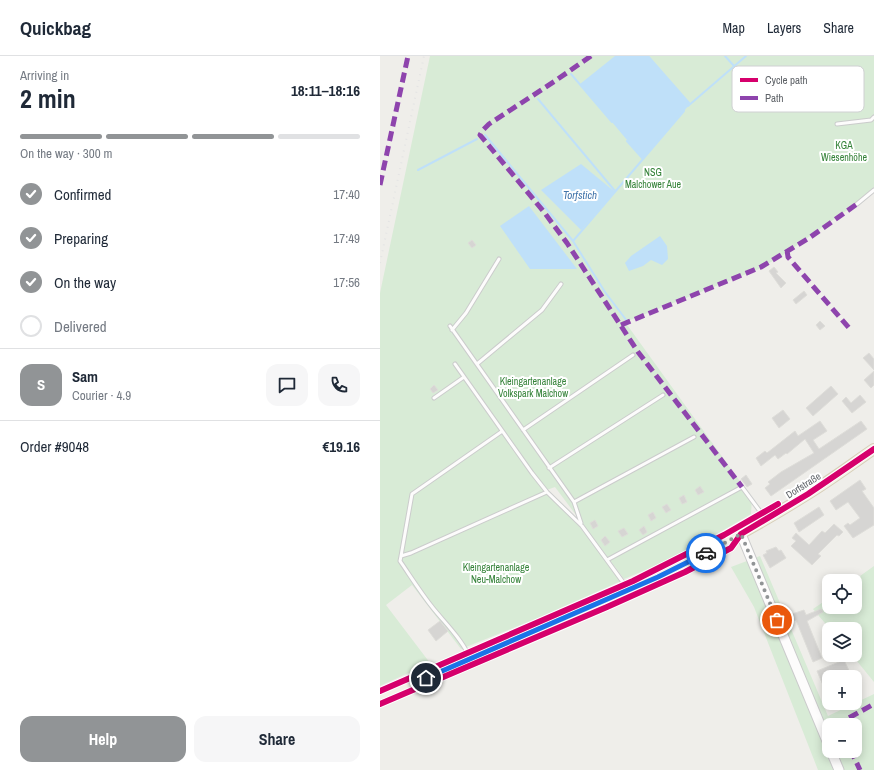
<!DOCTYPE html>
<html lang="en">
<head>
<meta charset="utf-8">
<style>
  :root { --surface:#fff; --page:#f6f6f7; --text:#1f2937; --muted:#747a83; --line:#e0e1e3; --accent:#919496 }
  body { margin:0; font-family:"Archivo Narrow",sans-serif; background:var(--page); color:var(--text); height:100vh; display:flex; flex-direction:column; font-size:15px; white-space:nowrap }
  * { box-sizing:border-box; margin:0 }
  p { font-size:13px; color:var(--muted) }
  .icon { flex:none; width:22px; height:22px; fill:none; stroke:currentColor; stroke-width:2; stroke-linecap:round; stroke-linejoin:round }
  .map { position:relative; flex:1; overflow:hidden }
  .drawer { display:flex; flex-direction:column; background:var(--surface); width:380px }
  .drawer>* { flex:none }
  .buttons { position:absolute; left:442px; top:518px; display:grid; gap:8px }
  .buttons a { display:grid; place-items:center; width:40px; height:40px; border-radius:8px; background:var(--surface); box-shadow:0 2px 10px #0003; font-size:20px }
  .pin { position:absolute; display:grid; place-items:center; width:34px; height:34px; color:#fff; margin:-17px; border:2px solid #fff; border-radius:50%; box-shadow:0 1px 4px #0007 }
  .courier { position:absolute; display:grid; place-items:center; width:40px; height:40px; margin:-20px; border:3px solid #1a73e8; border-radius:50%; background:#fff; color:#222; box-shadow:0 1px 5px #0007 }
  .headline em { font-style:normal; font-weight:800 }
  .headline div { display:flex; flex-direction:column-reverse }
  .headline { display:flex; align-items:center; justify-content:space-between; height:68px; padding:0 20px }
  h1 { font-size:26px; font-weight:800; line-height:30px }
  .bar { display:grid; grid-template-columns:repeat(4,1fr); gap:6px 4px; align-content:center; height:48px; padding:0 20px }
  .bar i { height:5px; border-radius:3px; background:var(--line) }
  .bar .active { background:var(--accent) }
  .bar p { grid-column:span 4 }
  .line { display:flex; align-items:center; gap:10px; padding:0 20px; border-top:1px solid var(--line) }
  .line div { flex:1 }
  .round { display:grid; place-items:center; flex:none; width:42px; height:42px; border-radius:12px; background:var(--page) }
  ol { padding:0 20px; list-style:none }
  li { display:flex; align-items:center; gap:12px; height:44px }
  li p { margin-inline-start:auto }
  li .icon { padding:4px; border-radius:50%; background:var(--accent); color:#fff; stroke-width:4 }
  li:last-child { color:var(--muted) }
  li i { width:22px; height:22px; border:2px solid var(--line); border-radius:50% }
  .cta { display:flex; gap:8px; margin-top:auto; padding:8px 20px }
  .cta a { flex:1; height:46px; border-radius:12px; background:var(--accent); color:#fff; font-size:16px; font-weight:800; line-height:46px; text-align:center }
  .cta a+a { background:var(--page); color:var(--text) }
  header { display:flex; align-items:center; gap:24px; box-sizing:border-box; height:56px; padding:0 20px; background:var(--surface); border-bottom:1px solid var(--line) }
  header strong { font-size:19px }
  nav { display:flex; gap:22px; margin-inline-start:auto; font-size:14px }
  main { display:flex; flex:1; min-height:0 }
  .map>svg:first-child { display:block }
  .green { fill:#d8ebd6; fill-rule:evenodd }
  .water { fill:#bfe0f9 }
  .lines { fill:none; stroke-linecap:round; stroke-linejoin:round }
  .stream { stroke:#bfe0f9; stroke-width:2 }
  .building { fill:#d6d5d3; stroke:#deddd9 }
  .lane-casing { stroke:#cbcccc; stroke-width:5 }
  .secondary-casing { stroke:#cacacb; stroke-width:11 }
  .primary-casing { stroke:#d7ceb8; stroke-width:12 }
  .lane { stroke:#fdfcfc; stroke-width:3 }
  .secondary { stroke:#fdfcfc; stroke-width:9 }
  .primary { stroke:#f4f2e9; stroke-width:10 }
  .rail { stroke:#e4e4e4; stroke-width:2; stroke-dasharray:1 5; stroke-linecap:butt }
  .quiet { stroke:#8e44ad; stroke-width:5; stroke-dasharray:10 5; stroke-linecap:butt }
  .cycleway-casing { stroke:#fff; stroke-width:8 }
  .cycleway { stroke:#d6006c; stroke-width:6 }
  .done { stroke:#919496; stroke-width:4; stroke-dasharray:0 7.2 }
  .route { stroke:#1a73e8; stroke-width:5 }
  .labels { text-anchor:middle; stroke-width:4; stroke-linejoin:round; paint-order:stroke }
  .park-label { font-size:10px; fill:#348238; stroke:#fff }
  .street-label { font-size:10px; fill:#5f6368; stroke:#fff }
  .water-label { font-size:11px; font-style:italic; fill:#4174aa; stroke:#fff }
  .key { fill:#fff; stroke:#cfd0d2; stroke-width:1 }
  .key-label { font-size:11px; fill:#5f6368 }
</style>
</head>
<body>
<header>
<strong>Quickbag</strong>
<nav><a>Map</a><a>Layers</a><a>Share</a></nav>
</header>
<main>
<section class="drawer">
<div class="headline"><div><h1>2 min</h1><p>Arriving in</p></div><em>18:11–18:16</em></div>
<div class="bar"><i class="active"></i><i class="active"></i><i class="active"></i><i></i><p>On the way · 300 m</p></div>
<ol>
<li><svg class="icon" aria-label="check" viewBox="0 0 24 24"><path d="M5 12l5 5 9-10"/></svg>Confirmed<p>17:40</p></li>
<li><svg class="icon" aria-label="check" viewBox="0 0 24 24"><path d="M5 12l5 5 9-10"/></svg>Preparing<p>17:49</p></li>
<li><svg class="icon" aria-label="check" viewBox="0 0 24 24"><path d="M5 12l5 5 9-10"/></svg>On the way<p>17:56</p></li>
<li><i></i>Delivered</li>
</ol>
<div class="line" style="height:72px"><b class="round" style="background:var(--accent);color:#fff">S</b><div><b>Sam</b><p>Courier · 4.9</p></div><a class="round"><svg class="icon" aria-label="chat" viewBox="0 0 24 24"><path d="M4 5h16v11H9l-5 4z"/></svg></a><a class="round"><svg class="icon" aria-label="phone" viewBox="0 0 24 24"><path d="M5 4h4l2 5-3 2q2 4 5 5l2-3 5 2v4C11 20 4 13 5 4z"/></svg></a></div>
<div class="line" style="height:52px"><div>Order #9048</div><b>€19.16</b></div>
<div class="cta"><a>Help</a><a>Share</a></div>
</section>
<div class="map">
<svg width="494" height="714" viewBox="0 0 494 714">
  <rect width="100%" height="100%" fill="#efeeea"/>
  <path class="green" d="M50,0H494V131L473,150L403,199L379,213L245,266L372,442L371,458L301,499L244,523L175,431L164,435L199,470L241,525L160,561L81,593L32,529L6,549L50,607L0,630V237Z
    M380,500L448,660L494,638V714H438L374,551L351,511ZM449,669H475V695H449Z
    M494,510V626L472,599H475V573H450L433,553L449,542V551H475V525H473Z"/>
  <path class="water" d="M235,0H268L310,48L263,103L200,28Z
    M201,108L235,136L201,174L161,134Z
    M149,150L197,213H150L120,170Z
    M280,180L287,190L288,203L282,209L271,204L263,210L249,215L245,207L251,200Z"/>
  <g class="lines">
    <path class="stream" d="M268,0L310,48
      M345,0L354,10
      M191,18L232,66
      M158,43L235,135
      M308,50L366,0
      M105,79L193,185L225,236L247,265
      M247,85L263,103
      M38,114L97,83
      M193,185L304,55"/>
  </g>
  <path class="building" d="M92,184L96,189L92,192L88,187Z
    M394,211L398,216L396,217L406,227L401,232L389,215Z
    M424,235L427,239L416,248L413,244Z
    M440,265L445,270L440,274L436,269Z
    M489,297L494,303V314L483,302Z
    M494,315V329L491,332L484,324Z
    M54,329L58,334L53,337L50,333Z
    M451,330L458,338L433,360L426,352Z
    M480,339L486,346L472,357L462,345L466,341L471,347Z
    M403,354L410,363L399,372L392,362Z
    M440,365L447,375L433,384L439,393L481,365L487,373L391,440L385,432L390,428L388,426L401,416L434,397L425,383L407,398L406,397L398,403L395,399L381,410L376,402L385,395L387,397L415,375L418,380Z
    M366,419L372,428L367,431L361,423Z
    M480,424L486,433L482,435L494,452V469L473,482L464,470L468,467L470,469L480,462L468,446L456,454L450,445Z
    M320,430L324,436L318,439L315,434Z
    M304,439L307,446L302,448L299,442Z
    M287,448L291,454L286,457L282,451Z
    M439,451L444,459L419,476L414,467Z
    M273,456L276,462L271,465L268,459Z
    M215,464L218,470L213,473L210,467Z
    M454,468L463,476L459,480L457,479L438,498L441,500L432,509L411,490L416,485L412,482L416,477L429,489L442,475L445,477Z
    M264,470L267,476L263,479L259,474Z
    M244,472L248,478L242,481L238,475Z
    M225,480L230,486L225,490L221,484Z
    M396,491L399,495L401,494L406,502L390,512L383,499L387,497L386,495Z
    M441,553L443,556L427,565L442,602L433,606L416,564L412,565L409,559L424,554L426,559Z
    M60,565L68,575L56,585L48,574Z
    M464,604L472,621H449V643L437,615Z"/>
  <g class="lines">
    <defs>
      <path id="lane" d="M457,68L491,64L494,61
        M477,148L494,134
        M70,270L194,446L201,467
        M72,274L86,257L119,203
        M75,308L152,417L167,436L202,470L248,533
        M97,308L162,254L181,228
        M54,342L84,321
        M143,374L253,299
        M169,412L283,339
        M194,446L314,381
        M21,500L31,497L167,436
        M227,504L362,431L385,462
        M89,600C81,582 65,567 53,552C41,537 31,521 20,505L21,500L32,438L121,376"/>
      <path id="secondary" d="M361,478L449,690
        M451,695L459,714"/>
      <path id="primary" d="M0,641L278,521C329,496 380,468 428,438C451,424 472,408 494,393"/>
    </defs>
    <use href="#lane" class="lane-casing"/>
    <use href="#secondary" class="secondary-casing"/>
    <use href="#primary" class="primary-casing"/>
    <use href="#lane" class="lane"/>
    <use href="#secondary" class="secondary"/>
    <use href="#primary" class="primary"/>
    <path class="rail" d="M0,207L44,0"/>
    <path class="quiet" d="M211,0L175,25L109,68L103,74L100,79L164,156L187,187L258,296L362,431
      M0,129L28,0
      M407,194L408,201L469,272
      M241,269L381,211L429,182L477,148
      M456,669L494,648
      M443,676L449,673
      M468,695L474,701L480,714"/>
    <defs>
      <path id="cycleway" d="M0,635L253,525L344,479L398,448
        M0,648L227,551L305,516L351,492L361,478L428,438L494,393"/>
    </defs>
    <use href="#cycleway" class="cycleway-casing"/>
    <use href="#cycleway" class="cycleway"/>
  </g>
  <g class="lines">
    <path class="done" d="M326,497L361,478L397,564"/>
    <path class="route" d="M46,622L278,521L326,497"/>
  </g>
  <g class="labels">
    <g class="park-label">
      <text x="464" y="93">KGA<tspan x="464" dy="12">Wiesenhöhe</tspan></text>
      <text x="273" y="120">NSG<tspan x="273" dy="12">Malchower Aue</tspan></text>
      <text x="153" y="329">Kleingartenanlage<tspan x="153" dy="12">Volkspark Malchow</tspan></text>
      <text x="116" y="515">Kleingartenanlage<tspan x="116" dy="12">Neu-Malchow</tspan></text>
    </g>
    <g class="street-label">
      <text transform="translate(423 429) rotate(-32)" y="4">Dorfstraße</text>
    </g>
    <g class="water-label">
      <text x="200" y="143">Torfstich</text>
    </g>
  </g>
  <rect x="352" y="10" width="132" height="46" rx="6" class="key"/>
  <rect x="360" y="22" width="18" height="4" fill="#d6006c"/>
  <rect x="360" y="40" width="18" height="4" fill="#8e44ad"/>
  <g class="key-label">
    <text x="385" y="28">Cycle path</text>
    <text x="385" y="46">Path</text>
  </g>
</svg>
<div class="buttons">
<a><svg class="icon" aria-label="locate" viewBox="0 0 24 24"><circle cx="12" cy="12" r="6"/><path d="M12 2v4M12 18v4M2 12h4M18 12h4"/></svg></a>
<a><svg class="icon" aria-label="layers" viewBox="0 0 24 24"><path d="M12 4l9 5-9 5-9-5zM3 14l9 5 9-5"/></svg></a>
<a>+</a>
<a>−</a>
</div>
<div class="pin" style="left:397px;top:564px;background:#ea580c"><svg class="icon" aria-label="bag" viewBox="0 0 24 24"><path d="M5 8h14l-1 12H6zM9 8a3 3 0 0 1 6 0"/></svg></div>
<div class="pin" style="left:46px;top:622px;background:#1f2937"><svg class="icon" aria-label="home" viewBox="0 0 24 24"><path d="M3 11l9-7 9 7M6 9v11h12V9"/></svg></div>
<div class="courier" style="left:326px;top:497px"><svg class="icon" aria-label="car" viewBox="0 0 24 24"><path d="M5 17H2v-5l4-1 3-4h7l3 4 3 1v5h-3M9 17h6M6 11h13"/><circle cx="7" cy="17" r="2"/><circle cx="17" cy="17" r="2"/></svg></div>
</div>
</main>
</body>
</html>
